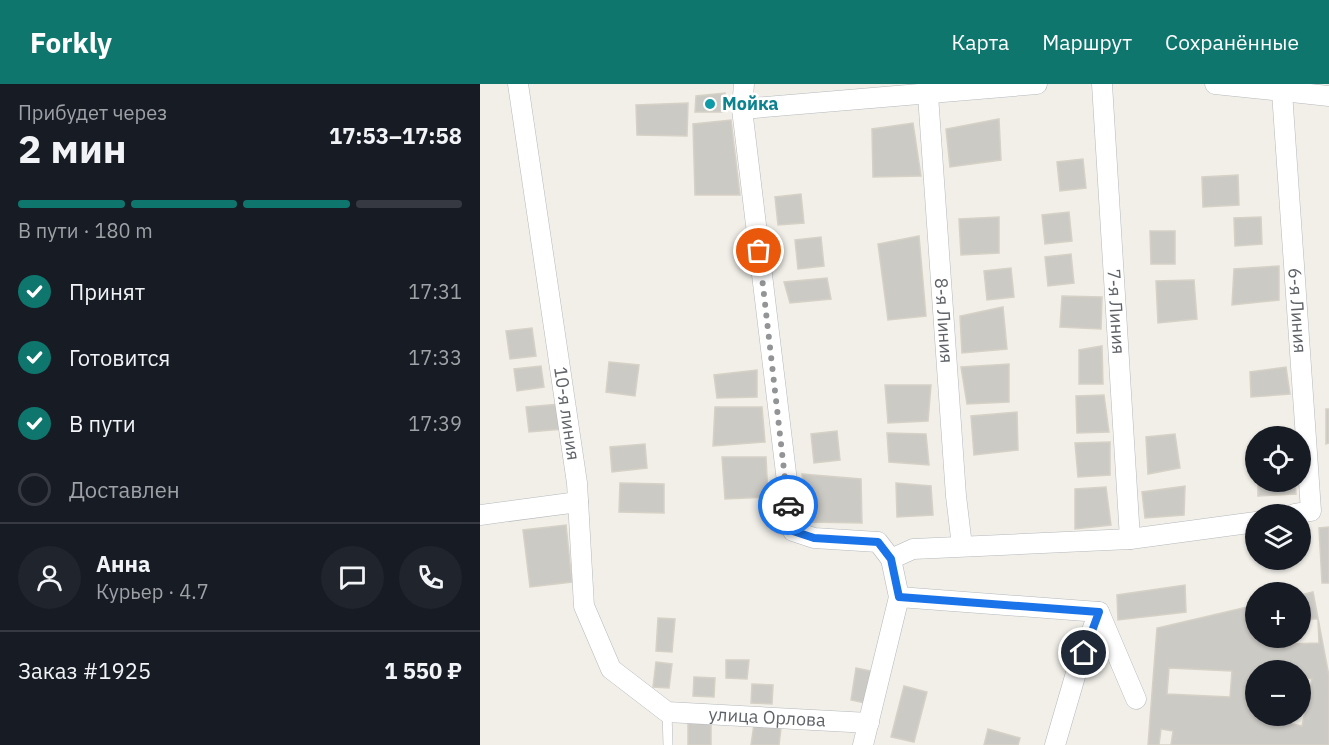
<!DOCTYPE html>
<html lang="ru">
<head>
<meta charset="utf-8">
<style>
  :root { --surface:#171b24; --page:#20242c; --text:#f1f3f6; --muted:#9ea1a6; --line:#363941; --accent:#0f766e }
  body { margin:0; font-family:"IBM Plex Sans",sans-serif; background:var(--page); color:var(--text); height:100vh; display:flex; flex-direction:column; font-size:22px; white-space:nowrap }
  * { box-sizing:border-box; margin:0 }
  p { font-size:20px; color:var(--muted) }
  .icon { flex:none; width:33px; height:33px; fill:none; stroke:currentColor; stroke-width:2; stroke-linecap:round; stroke-linejoin:round }
  .map { position:relative; flex:1; overflow:hidden }
  .drawer { display:flex; flex-direction:column; background:var(--surface); width:480px }
  .drawer>* { flex:none }
  .fabs { position:absolute; left:765px; top:342px; display:grid; gap:12px }
  .fabs a { display:grid; place-items:center; width:66px; height:66px; border-radius:50%; background:var(--surface); box-shadow:0 2px 4px #0004; font-size:30px }
  .pin { position:absolute; display:grid; place-items:center; width:51px; height:51px; color:#fff; margin:-26px; border:3px solid #fff; border-radius:50%; box-shadow:0 2px 6px #0007 }
  .courier { position:absolute; display:grid; place-items:center; width:60px; height:60px; margin:-30px; border:4px solid #1a73e8; border-radius:50%; background:#fff; color:#222; box-shadow:0 2px 8px #0007 }
  .head em { font-style:normal; font-weight:700 }
  .head div { display:flex; flex-direction:column-reverse }
  .head { display:flex; align-items:center; justify-content:space-between; height:102px; padding:0 18px }
  h1 { font-size:39px; font-weight:700; line-height:45px }
  .bar { display:grid; grid-template-columns:repeat(4,1fr); gap:9px 6px; align-content:center; height:72px; padding:0 18px }
  .bar i { height:8px; border-radius:4px; background:var(--line) }
  .bar .active { background:var(--accent) }
  .bar p { grid-column:span 4 }
  .line { display:flex; align-items:center; gap:15px; padding:0 18px; border-top:2px solid var(--line) }
  .line div { flex:1 }
  .round { display:grid; place-items:center; flex:none; width:63px; height:63px; border-radius:32px; background:var(--page) }
  ol { padding:0 18px; list-style:none }
  li { display:flex; align-items:center; gap:18px; height:66px }
  li p { margin-inline-start:auto }
  li .icon { padding:6px; border-radius:50%; background:var(--accent); color:#fff; stroke-width:4 }
  li:last-child { color:var(--muted) }
  li i { width:33px; height:33px; border:3px solid var(--line); border-radius:50% }
  header { display:flex; align-items:center; gap:36px; box-sizing:border-box; height:84px; padding:0 30px; background:var(--accent); color:#fff }
  header strong { font-size:28px }
  nav { display:flex; gap:33px; margin-inline-start:auto; font-size:21px }
  main { display:flex; flex:1; min-height:0 }
  .map>svg:first-child { display:block }
  .building { fill:#cccac5; stroke:#d6d1c6; stroke-width:1.5; fill-rule:evenodd }
  .lines { fill:none; stroke-linecap:round; stroke-linejoin:round }
  .lane-casing { stroke:#b5b8bc; stroke-width:10 }
  .street-casing { stroke:#b5b8bc; stroke-width:21 }
  .lane { stroke:#fff; stroke-width:9 }
  .street { stroke:#fff; stroke-width:20 }
  .done { stroke:#929495; stroke-width:6; stroke-dasharray:0 10.8 }
  .route { stroke:#1a73e8; stroke-width:8 }
  .culture-dot { fill:#0f9aa8; stroke:#fff; stroke-width:2 }
  .labels { text-anchor:middle; stroke-width:5; stroke-linejoin:round; paint-order:stroke }
  .culture-label { font-size:18px; font-weight:bold; fill:#0d838f; stroke:#fff; text-anchor:start }
  .street-label { font-size:18px; fill:#5f6368; stroke:#fff }
</style>
</head>
<body>
<header>
<strong>Forkly</strong>
<nav><a>Карта</a><a>Маршрут</a><a>Сохранённые</a></nav>
</header>
<main>
<section class="drawer">
<div class="head"><div><h1>2 мин</h1><p>Прибудет через</p></div><em>17:53–17:58</em></div>
<div class="bar"><i class="active"></i><i class="active"></i><i class="active"></i><i></i><p>В пути · 180 m</p></div>
<ol>
<li><svg class="icon" aria-label="check" viewBox="0 0 24 24"><path d="M5 12l5 5 9-10"/></svg>Принят<p>17:31</p></li>
<li><svg class="icon" aria-label="check" viewBox="0 0 24 24"><path d="M5 12l5 5 9-10"/></svg>Готовится<p>17:33</p></li>
<li><svg class="icon" aria-label="check" viewBox="0 0 24 24"><path d="M5 12l5 5 9-10"/></svg>В пути<p>17:39</p></li>
<li><i></i>Доставлен</li>
</ol>
<div class="line" style="height:108px"><a class="round"><svg class="icon" aria-label="person" viewBox="0 0 24 24"><circle cx="12" cy="8" r="4"/><path d="M4 21q1-7 8-7t8 7"/></svg></a><div><b>Анна</b><p>Курьер · 4.7</p></div><a class="round"><svg class="icon" aria-label="chat" viewBox="0 0 24 24"><path d="M4 5h16v11H9l-5 4z"/></svg></a><a class="round"><svg class="icon" aria-label="phone" viewBox="0 0 24 24"><path d="M5 4h4l2 5-3 2q2 4 5 5l2-3 5 2v4C11 20 4 13 5 4z"/></svg></a></div>
<div class="line" style="height:78px"><div>Заказ #1925</div><b>1 550 ₽</b></div>
</section>
<div class="map">
<svg width="849" height="661" viewBox="0 0 849 661">
  <rect width="100%" height="100%" fill="#f1efe8"/>
  <path class="building" d="M245,9V28H215L216,12Z
    M208,19L207,52L157,51L156,21Z
    M519,35L521,76L470,83L466,45Z
    M251,36L260,111H215L213,40Z
    M433,39L441,92L393,93L392,45Z
    M603,75L606,104L580,107L577,78Z
    M758,91L759,121L723,123L722,93Z
    M321,110L324,139L298,141L295,113Z
    M589,128L592,157L565,160L562,131Z
    M519,133V169L481,171L479,135Z
    M781,133L782,160L755,162L754,134Z
    M670,147H695V180H671Z
    M439,152L446,232L408,236L398,160Z
    M341,153L344,182L318,185L315,156Z
    M591,170L594,199L568,202L565,173Z
    M799,182V216L752,221L754,185Z
    M531,184L534,213L507,216L504,187Z
    M347,194L351,215L310,219L304,198Z
    M714,196L717,235L678,239L676,197Z
    M582,212L622,213L621,245L580,243Z
    M523,223L527,265L482,269L480,232Z
    M52,244L56,272L30,275L26,247Z
    M622,262L623,300H599V266Z
    M129,278L159,281L155,312L126,308Z
    M529,280V318L487,320L481,283Z
    M61,282L64,303L37,307L34,285Z
    M806,283L810,310L771,313L770,288Z
    M277,286V313L237,314L234,291Z
    M405,301H451L448,337L408,339Z
    M624,311L629,348L597,349L596,312Z
    M80,320L83,345L49,348L46,323Z
    M235,323H282L285,358L233,362Z
    M846,325H849V359L846,360Z
    M537,328L538,366L494,371L491,332Z
    M357,347L360,376L334,379L331,350Z
    M407,349L446,350L449,381L409,378Z
    M695,350L700,384L668,390L666,353Z
    M630,358V391L598,393L595,359Z
    M165,360L167,384L132,388L130,363Z
    M242,373H286L288,413L245,415Z
    M322,390L381,395L382,439L327,438Z
    M778,398H815L816,410L778,412Z
    M140,399L184,400V429L139,428Z
    M416,399L451,402L453,431L417,433Z
    M705,402L704,431L665,434L662,408Z
    M626,403L631,441L595,445V405Z
    M86,441L92,498L50,503L43,446Z
    M849,443V499H842L839,444Z
    M705,501L706,528L638,536L637,511Z
    M833,508L849,592V661H668L677,544L776,521V554H820V511ZM776,586H820V632H776Z
    M178,534L195,535L192,568L176,567Z
    M820,535H838L839,559L807,560V554H820Z
    M246,576H269L267,595L246,594Z
    M176,578L192,580L189,604L173,603Z
    M376,584L396,588L390,620L371,616Z
    M689,584L752,587L750,613L687,610Z
    M820,592L832,595L822,642L799,637L801,632H820Z
    M214,593L235,594L234,613L213,612Z
    M272,600L293,601L292,620L271,619Z
    M424,602L447,608L434,658L411,653Z
    M208,638L231,640V661H208Z
    M274,640L301,644L299,661H271Z
    M508,645L540,654L538,661H504Z
    M681,645L693,647L691,661H679Z"/>
  <g class="lines">
    <defs>
      <path id="lane" d="M187,628L188,661"/>
      <g id="street">
        <path id="s1" d="M38,0L97,399L104,522L131,585L187,628L389,639"/>
        <path d="M264,0L262,25L313,447L334,454L398,458L411,475L419,513"/>
        <path id="s2" d="M622,0L650,455"/>
        <path d="M735,0L849,12"/>
        <path id="s3" d="M802,8L831,427L814,430"/>
        <path id="s4" d="M448,11L476,412L482,462"/>
        <path d="M262,25L557,0"/>
        <path d="M0,431L98,418"/>
        <path d="M411,475L433,465L650,455L776,438"/>
        <path d="M383,661L419,513L619,528L656,615"/>
        <path d="M575,661L596,589L619,528"/>
      </g>
    </defs>
    <use href="#lane" class="lane-casing"/>
    <use href="#street" class="street-casing"/>
    <use href="#lane" class="lane"/>
    <use href="#street" class="street"/>
  </g>
  <g class="lines">
    <path class="done" d="M279,167L308,421"/>
    <path class="route" d="M308,421L313,447L334,454L398,458L411,475L419,513L619,528L604,569"/>
  </g>
  <circle class="culture-dot" cx="230" cy="20" r="6"/>
  <g class="labels">
    <g class="culture-label">
      <text x="242" y="26">Мойка</text>
    </g>
    <g class="street-label">
      <text dy="6" stroke="none"><textPath href="#s3" startOffset="219">6-я Линия</textPath></text>
      <text dy="6" stroke="none"><textPath href="#s2" startOffset="228">7-я Линия</textPath></text>
      <text dy="6" stroke="none"><textPath href="#s4" startOffset="226">8-я Линия</textPath></text>
      <text dy="6" stroke="none"><textPath href="#s1" startOffset="333">10-я линия</textPath></text>
      <text dy="6" stroke="none"><textPath href="#s1" startOffset="766">улица Орлова</textPath></text>
    </g>
  </g>
</svg>
<div class="fabs">
<a><svg class="icon" aria-label="locate" viewBox="0 0 24 24"><circle cx="12" cy="12" r="6"/><path d="M12 2v4M12 18v4M2 12h4M18 12h4"/></svg></a>
<a><svg class="icon" aria-label="layers" viewBox="0 0 24 24"><path d="M12 4l9 5-9 5-9-5zM3 14l9 5 9-5"/></svg></a>
<a>+</a>
<a>−</a>
</div>
<div class="pin" style="left:279px;top:167px;background:#ea580c"><svg class="icon" aria-label="bag" viewBox="0 0 24 24"><path d="M5 8h14l-1 12H6zM9 8a3 3 0 0 1 6 0"/></svg></div>
<div class="pin" style="left:604px;top:569px;background:#1f2937"><svg class="icon" aria-label="home" viewBox="0 0 24 24"><path d="M3 11l9-7 9 7M6 9v11h12V9"/></svg></div>
<div class="courier" style="left:308px;top:421px"><svg class="icon" aria-label="car" viewBox="0 0 24 24"><path d="M5 17H2v-5l4-1 3-4h7l3 4 3 1v5h-3M9 17h6M6 11h13"/><circle cx="7" cy="17" r="2"/><circle cx="17" cy="17" r="2"/></svg></div>
</div>
</main>
</body>
</html>
